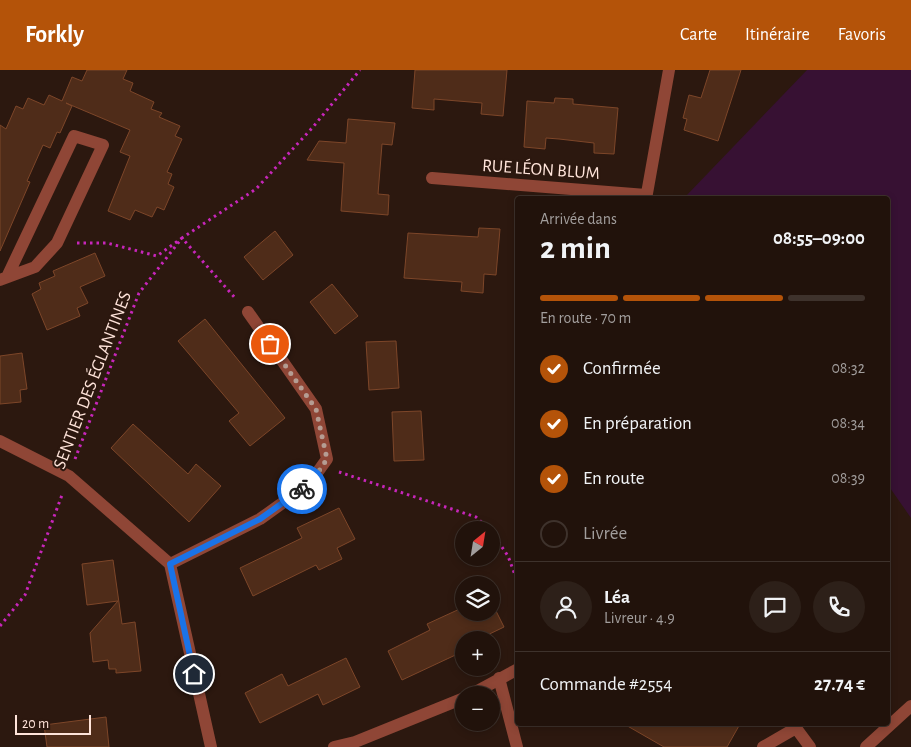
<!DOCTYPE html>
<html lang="fr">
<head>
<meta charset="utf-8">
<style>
  :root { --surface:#21120b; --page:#2d2019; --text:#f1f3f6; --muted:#a29e9d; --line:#3e322c; --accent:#b45309 }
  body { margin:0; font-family:"Alegreya Sans",sans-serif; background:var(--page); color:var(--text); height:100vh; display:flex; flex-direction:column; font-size:19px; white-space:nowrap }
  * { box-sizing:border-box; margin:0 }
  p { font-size:16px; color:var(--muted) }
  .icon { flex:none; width:28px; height:28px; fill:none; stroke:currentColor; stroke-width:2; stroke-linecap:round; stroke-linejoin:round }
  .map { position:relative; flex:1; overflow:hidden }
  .details { position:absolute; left:515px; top:126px; width:375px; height:530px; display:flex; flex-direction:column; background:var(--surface); border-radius:5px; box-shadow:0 2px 8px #0003,0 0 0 1px var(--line) }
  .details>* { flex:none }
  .needle { width:32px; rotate:30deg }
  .tools { position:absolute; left:455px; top:451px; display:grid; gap:10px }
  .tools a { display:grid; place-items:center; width:45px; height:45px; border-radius:50%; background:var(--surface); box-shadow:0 2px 8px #0003,0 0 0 1px var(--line); font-size:25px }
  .scale { position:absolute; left:15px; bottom:12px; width:76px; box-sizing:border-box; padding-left:5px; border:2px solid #ffe4da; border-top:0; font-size:14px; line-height:18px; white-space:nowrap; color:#ffe4da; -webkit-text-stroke:4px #2c180f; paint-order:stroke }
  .pin { position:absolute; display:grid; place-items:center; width:42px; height:42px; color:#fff; margin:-21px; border:2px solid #fff; border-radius:50%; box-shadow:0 1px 5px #0007 }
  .courier { position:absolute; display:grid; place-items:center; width:50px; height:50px; margin:-25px; border:4px solid #1a73e8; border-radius:50%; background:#fff; color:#222; box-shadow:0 1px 6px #0007 }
  .head em { font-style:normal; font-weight:600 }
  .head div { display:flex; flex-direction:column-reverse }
  .head { display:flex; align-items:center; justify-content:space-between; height:85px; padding:0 25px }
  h1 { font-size:32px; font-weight:600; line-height:38px }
  .bar { display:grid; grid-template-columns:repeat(4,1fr); gap:8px 5px; align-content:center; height:60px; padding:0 25px }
  .bar i { height:6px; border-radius:4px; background:var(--line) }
  .bar .current { background:var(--accent) }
  .bar p { grid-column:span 4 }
  .line { display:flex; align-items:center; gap:12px; padding:0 25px; border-top:1px solid var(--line) }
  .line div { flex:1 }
  .round { display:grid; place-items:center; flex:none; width:52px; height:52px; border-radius:26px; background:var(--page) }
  ol { padding:0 25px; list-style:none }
  li { display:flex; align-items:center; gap:15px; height:55px }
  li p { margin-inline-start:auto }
  li .icon { padding:5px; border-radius:50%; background:var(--accent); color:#fff; stroke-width:4 }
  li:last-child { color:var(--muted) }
  li i { width:28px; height:28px; border:2px solid var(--line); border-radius:50% }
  header { display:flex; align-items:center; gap:30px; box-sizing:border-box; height:70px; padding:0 25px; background:var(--accent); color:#fff }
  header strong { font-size:24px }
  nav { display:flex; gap:28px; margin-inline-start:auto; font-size:18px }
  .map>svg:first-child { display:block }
  .green { fill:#371133 }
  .building { fill:#4f2c19; stroke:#7d4629 }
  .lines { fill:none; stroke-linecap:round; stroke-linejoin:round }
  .path { stroke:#c726ba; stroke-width:3; stroke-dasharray:2.5 4; stroke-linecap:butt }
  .minor { stroke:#8f4636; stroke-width:12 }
  .done { stroke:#b59d93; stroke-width:5; stroke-dasharray:0 9 }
  .route { stroke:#1a73e8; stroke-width:6 }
  .labels { text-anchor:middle; stroke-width:4; stroke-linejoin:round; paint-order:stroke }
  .street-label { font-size:18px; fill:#ffe4da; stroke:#2c180f }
</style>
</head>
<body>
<header>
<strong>Forkly</strong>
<nav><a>Carte</a><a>Itinéraire</a><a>Favoris</a></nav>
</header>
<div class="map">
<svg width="911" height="677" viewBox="0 0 911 677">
  <rect width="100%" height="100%" fill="#2c180f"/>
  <path class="green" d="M807,0H911V448L888,415V129H688L686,126Z"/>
  <path class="building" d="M87,0H127L123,9L133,13L130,21L154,32L151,39L162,43L159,47L180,56L175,66L182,69L167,102L172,104L168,114L174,117L164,140L157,137L152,147L135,140L130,150L108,141L130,86L120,82L130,60L66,33L72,36L60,63L57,62L50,78L43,75L27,111L30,112L0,181V55L6,59L16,36L23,39L28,28L44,35L49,25L62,31L72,7L82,11Z
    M415,0H507L503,46L481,44L482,33L434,29V40L412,38Z
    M710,0H741L718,71L684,60L687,49L683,48L689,25L701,28Z
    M555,28L573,29V34L618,38L614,84L594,83V73L559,69L546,68L545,79L524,77L527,31L554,33Z
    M348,49L395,53L392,75L382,74L378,124L389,125L388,145L341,141L344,93L307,90L319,71L346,73Z
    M479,158L500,159L496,205L484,204L483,223L461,221L462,212L404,208L408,163L478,167Z
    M275,161L293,185L263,210L244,187Z
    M95,183L105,206L80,217L88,233L77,238L80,246L47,260L32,224L41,219L39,213L55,206L53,201Z
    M332,214L358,246L335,264L310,232Z
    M205,249L285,348L250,376L229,351L239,343L178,271Z
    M396,271L399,318L369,320L366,272Z
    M22,283L27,319L20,320L21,332L0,334V286Z
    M421,341L424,390L394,391L392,342Z
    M133,354L188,404L196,394L221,416L189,452L111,378Z
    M339,438L355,469L337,478L342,489L319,500L316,495L253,526L240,498L302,468L297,458Z
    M113,490L122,554L135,552L141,601L116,603V599H109L108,590L93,592L90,563L118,531L87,535L82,494Z
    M491,531L504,557L477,570H464V581L402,610L388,581L430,560L427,554L464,537V542H491Z
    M346,588L360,617L323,635L318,624L260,653L245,623L282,604L288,616Z
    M106,647L109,677H47L44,655Z
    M624,654H740L727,677H664Z"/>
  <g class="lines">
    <path class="path" d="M77,173H107L157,186L182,168L236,229
      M75,389L139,223L182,168L256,119L313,57L360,0
      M339,402L476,447L490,460
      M491,461L508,486L518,513
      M0,556L25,525L62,425"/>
    <path class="minor" d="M432,108L646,125
      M646,129L669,0
      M0,210L35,197L57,173L103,75L74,66L7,207
      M0,371L69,406L170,494L211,677
      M170,494L260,449L309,414L327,389L316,339L248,242
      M499,608L517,677
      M470,625L518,599
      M793,654L810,677
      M334,677L355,672L464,628
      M763,677L796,658
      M866,677L911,636"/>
  </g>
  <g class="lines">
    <path class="done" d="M270,274L316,339L327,389L310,414L302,419"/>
    <path class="route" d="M194,604L170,494L260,449L302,419"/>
  </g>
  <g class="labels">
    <g class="street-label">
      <text transform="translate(541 99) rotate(4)" y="6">RUE LÉON BLUM</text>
      <text transform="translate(92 310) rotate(-69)" y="6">SENTIER DES ÉGLANTINES</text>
    </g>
  </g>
</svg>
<div class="tools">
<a><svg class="needle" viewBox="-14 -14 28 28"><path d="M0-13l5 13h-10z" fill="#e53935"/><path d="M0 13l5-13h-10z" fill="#a29e9d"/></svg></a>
<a><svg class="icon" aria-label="layers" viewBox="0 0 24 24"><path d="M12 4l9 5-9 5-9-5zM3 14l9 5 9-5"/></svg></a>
<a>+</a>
<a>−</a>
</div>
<div class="scale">20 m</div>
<div class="pin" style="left:270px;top:274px;background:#ea580c"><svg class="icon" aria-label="bag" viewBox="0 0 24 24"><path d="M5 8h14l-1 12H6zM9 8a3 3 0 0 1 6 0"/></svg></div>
<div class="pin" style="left:194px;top:604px;background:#1f2937"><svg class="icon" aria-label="home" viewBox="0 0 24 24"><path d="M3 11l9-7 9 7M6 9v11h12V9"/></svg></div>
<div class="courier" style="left:302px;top:419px"><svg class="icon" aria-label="bike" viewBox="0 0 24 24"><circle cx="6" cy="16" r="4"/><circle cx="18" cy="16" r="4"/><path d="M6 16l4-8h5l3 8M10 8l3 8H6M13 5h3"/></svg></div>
<section class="details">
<div class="head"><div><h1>2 min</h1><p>Arrivée dans</p></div><em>08:55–09:00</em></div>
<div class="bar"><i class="current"></i><i class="current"></i><i class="current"></i><i></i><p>En route · 70 m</p></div>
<ol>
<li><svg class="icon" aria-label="check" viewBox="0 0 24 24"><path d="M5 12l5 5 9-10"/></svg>Confirmée<p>08:32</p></li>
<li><svg class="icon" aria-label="check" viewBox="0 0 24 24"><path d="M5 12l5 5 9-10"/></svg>En préparation<p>08:34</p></li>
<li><svg class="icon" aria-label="check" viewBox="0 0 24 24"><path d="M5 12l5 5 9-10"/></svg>En route<p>08:39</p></li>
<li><i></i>Livrée</li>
</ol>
<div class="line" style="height:90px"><a class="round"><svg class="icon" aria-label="person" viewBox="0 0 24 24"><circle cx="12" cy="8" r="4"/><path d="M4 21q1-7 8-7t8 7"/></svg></a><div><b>Léa</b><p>Livreur · 4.9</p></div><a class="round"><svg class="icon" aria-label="chat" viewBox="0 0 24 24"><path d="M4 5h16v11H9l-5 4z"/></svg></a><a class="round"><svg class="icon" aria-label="phone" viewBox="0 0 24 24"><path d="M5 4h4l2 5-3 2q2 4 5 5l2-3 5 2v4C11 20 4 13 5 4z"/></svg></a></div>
<div class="line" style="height:65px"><div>Commande #2554</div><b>27.74 €</b></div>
</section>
</div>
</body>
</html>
